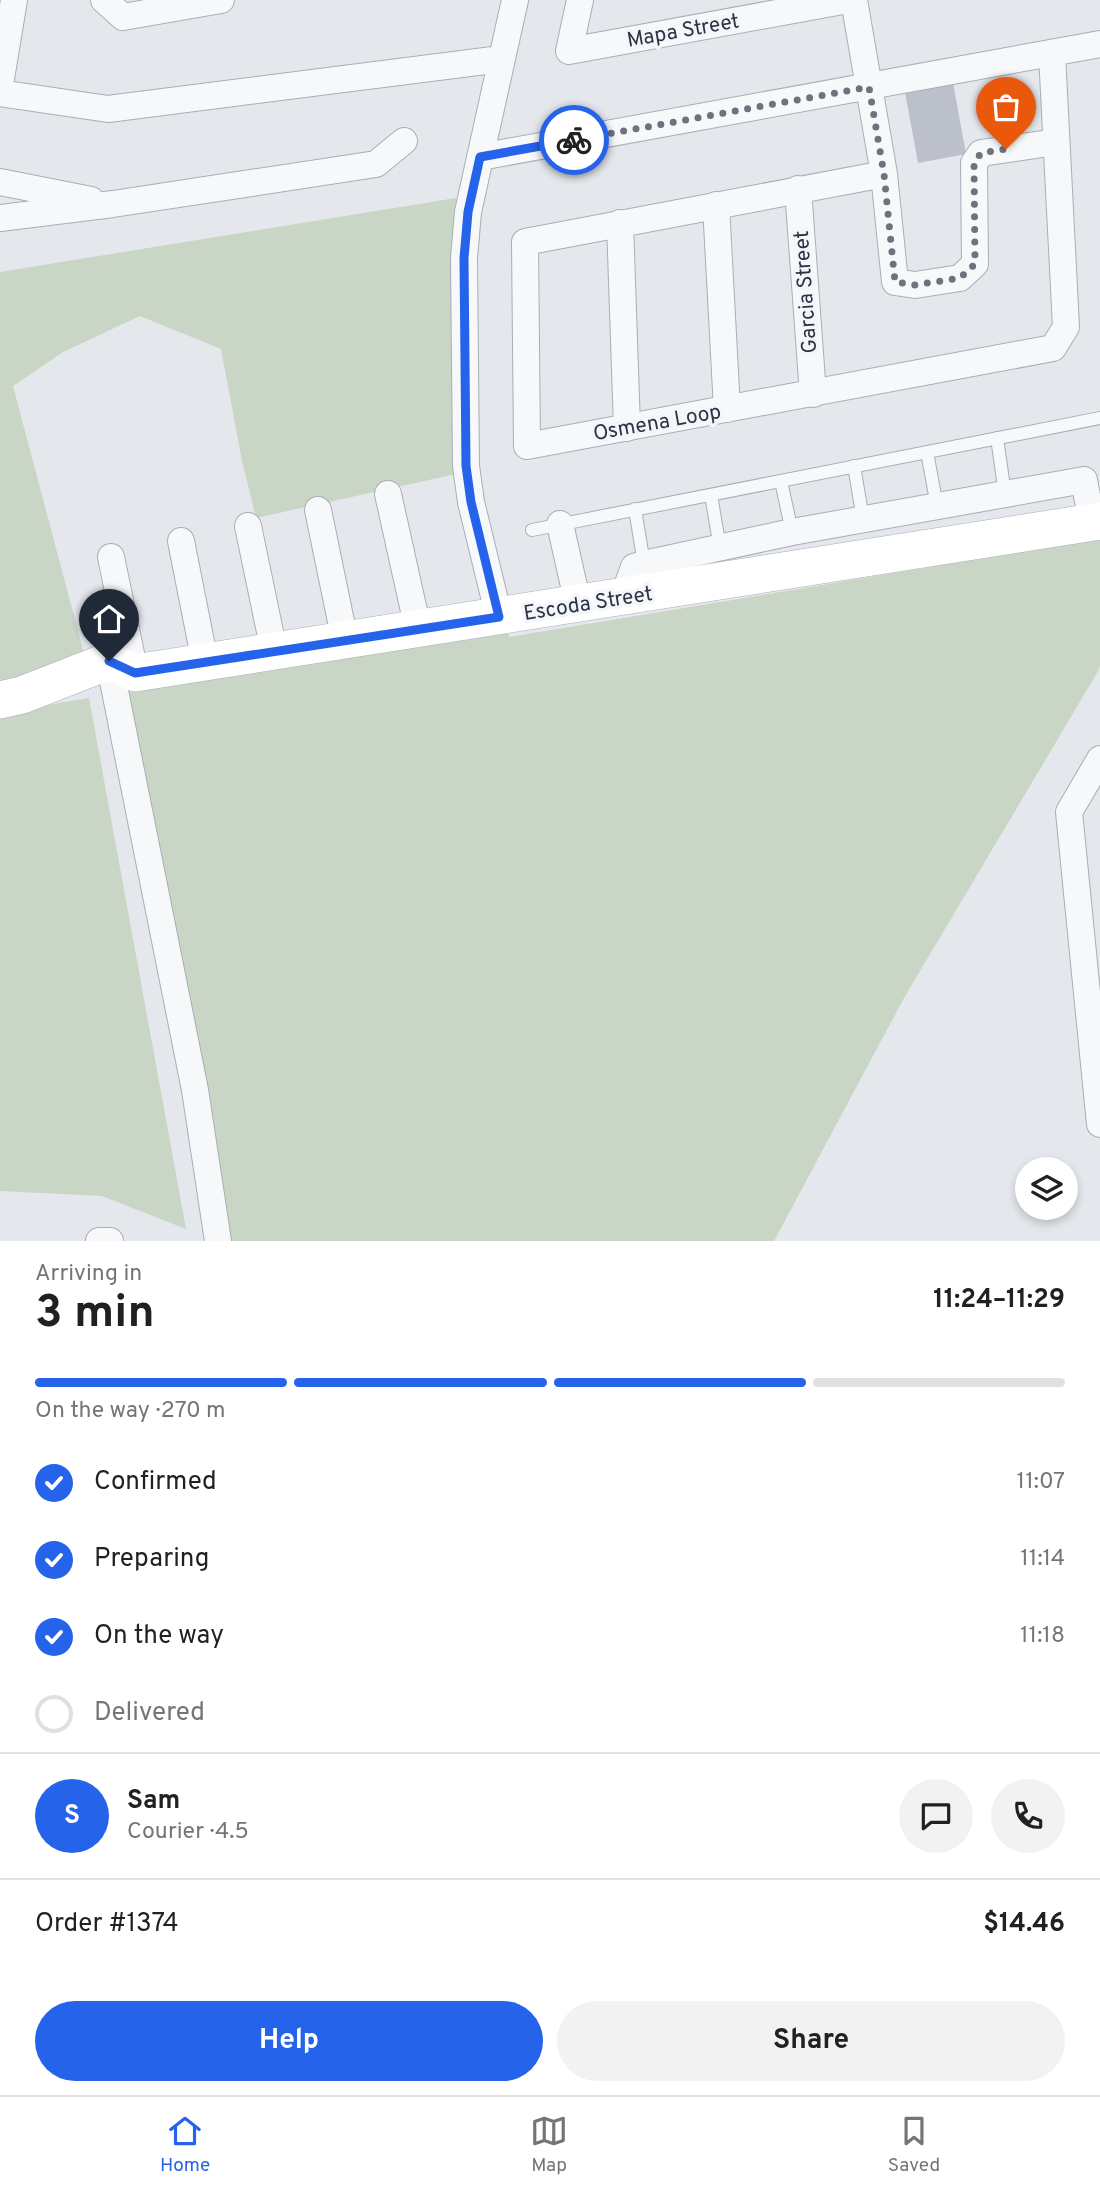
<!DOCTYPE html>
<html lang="en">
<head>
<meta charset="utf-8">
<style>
  :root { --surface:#fff; --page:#f2f2f2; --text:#202124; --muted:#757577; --line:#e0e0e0; --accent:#2563eb }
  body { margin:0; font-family:Overpass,sans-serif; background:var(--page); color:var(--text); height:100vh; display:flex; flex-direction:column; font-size:26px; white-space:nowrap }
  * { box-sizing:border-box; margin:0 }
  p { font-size:23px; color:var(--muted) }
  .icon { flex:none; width:38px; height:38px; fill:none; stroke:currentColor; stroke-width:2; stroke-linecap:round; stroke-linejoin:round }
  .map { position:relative; height:1241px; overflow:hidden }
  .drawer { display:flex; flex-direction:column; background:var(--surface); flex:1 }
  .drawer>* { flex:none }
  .fabs { position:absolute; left:1015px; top:1157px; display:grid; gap:14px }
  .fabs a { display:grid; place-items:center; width:63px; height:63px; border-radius:50%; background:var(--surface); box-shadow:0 4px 10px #0003; font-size:35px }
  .pin { position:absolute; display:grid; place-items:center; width:60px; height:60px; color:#fff; margin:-72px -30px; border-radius:50% 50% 50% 0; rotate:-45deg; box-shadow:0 0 7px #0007 }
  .pin .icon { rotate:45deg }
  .courier { position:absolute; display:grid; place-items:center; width:70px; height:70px; margin:-35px; border:5px solid #2563eb; border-radius:50%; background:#fff; color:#222; box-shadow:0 2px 9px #0007 }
  .headline em { font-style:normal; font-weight:700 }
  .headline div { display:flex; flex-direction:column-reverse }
  .headline { display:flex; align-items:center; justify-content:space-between; height:119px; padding:0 35px }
  h1 { font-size:46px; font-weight:700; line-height:52px }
  .bar { display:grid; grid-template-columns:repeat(4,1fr); gap:10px 7px; align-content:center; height:84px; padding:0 35px }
  .bar i { height:9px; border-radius:5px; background:var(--line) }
  .bar .current { background:var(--accent) }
  .bar p { grid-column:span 4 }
  .line { display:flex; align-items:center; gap:18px; padding:0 35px; border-top:2px solid var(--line) }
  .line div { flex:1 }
  .round { display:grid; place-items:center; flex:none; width:74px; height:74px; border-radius:37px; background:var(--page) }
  ol { padding:0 35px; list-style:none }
  li { display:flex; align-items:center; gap:21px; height:77px }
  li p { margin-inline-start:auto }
  li .icon { padding:7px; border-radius:50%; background:var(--accent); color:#fff; stroke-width:4 }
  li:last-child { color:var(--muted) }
  li i { width:38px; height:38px; border:4px solid var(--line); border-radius:50% }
  .cta { display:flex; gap:14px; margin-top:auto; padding:14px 35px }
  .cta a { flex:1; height:80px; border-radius:42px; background:var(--accent); color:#fff; font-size:28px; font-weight:700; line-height:80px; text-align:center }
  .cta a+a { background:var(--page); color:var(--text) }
  .dock { display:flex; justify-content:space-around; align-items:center; height:98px; border-top:2px solid var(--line); background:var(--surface); font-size:19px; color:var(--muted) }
  .dock a { display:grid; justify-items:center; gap:4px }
  .dock .current { color:var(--accent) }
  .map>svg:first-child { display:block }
  .green { fill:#c9d6c5 }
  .building { fill:#bbc0ca }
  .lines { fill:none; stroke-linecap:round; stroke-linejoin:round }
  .lane-casing { stroke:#a9aeb7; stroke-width:14 }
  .street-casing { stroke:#a9aeb7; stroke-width:28 }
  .secondary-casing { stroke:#a9aeb7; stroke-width:38 }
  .lane { stroke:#f7f8fa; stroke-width:12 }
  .street { stroke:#f7f8fa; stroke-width:26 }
  .secondary { stroke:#fff; stroke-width:37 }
  .done { stroke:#6c737f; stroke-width:7; stroke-dasharray:0 12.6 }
  .route { stroke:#2563eb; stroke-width:9 }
  .labels { text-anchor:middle; stroke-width:7; stroke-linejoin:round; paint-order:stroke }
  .street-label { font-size:21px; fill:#2b3445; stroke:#f4f6f9 }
</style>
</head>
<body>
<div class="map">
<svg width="1100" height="1241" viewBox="0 0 1100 1241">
  <rect width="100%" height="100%" fill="#e4e7ec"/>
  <path class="green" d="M456,198L452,459L456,474L256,518L242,461L221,349L140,316L63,352L13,386L87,665L0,685V272Z
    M1100,539V666L1097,673L904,998L774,1241H227L111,690L507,631L509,637Z
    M89,698L186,1229L102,1196L0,1191V713Z"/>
  <path class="building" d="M953,83L966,154L918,163L905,92Z"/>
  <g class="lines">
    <defs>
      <path id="lane" d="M997,438L1005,494
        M927,452L937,506
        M854,466L863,519
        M781,481L792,532
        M711,495L720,548
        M635,509L644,564
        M532,530L1100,418"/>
      <path id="street" d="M104,0L123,17L221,0
        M580,0L569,51L848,0
        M854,0L884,174L895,282L915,285L960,278L975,264L974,163L981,153L1056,142
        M0,85L14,0
        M0,93L108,109L501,59
        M480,157L1100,44
        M884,174L525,242L527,446L1053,348L1066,327L1052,54
        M0,182L91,200
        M798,189L813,394
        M716,205L727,409
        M0,218L113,204L376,164L404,141
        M620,223L627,428
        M388,494L418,629
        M318,510L345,641
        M560,524L578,604
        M248,526L274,651
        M181,541L205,662
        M111,557L135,673
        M623,597L634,567L644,564L792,532L1084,480L1092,522
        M499,617L471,502L466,466L464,258L468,212L515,0
        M109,661L195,1090L218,1241
        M1100,759L1069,812L1100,1124
        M99,1241H110"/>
      <path id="secondary" d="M0,700L22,695L109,661L135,673L1100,521"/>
    </defs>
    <use href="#lane" class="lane-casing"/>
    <use href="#street" class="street-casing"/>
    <use href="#secondary" class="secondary-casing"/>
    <use href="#lane" class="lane"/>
    <use href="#street" class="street"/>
    <use href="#secondary" class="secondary"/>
  </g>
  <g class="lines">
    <path class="done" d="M574,140L869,87L884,174L895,282L915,285L960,278L975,264L974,163L981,153L1006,149"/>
    <path class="route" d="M109,661L135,673L499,617L471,502L466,466L464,258L468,212L480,157L574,140"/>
  </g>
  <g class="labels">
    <g class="street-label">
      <text transform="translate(683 30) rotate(-10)" y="7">Mapa Street</text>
      <text transform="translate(805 292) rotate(-94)" y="7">Garcia Street</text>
      <text transform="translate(657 422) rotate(-10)" y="7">Osmena Loop</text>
      <text transform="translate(588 603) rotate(-9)" y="7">Escoda Street</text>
    </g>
  </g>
</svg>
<div class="fabs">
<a><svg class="icon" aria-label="layers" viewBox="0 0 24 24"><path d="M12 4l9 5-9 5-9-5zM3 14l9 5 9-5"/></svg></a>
</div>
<div class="pin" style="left:1006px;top:149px;background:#ea580c"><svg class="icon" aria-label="bag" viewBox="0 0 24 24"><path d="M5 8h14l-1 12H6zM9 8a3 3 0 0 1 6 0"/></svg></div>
<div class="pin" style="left:109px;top:661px;background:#1f2937"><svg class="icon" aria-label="home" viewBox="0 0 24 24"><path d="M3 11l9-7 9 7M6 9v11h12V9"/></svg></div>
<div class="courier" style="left:574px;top:140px"><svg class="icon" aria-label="bike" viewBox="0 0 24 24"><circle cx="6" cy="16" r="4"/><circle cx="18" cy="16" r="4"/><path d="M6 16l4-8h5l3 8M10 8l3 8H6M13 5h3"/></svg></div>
</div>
<section class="drawer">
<div class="headline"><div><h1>3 min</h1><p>Arriving in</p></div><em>11:24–11:29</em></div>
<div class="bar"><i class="current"></i><i class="current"></i><i class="current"></i><i></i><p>On the way · 270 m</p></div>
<ol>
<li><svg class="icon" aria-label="check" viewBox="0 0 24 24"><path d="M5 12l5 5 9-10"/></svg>Confirmed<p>11:07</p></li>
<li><svg class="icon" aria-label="check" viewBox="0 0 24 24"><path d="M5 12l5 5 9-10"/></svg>Preparing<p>11:14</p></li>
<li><svg class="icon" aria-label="check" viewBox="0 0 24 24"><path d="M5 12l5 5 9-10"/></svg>On the way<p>11:18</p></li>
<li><i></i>Delivered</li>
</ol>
<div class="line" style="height:126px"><b class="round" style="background:var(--accent);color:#fff">S</b><div><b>Sam</b><p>Courier · 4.5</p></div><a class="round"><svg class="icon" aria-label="chat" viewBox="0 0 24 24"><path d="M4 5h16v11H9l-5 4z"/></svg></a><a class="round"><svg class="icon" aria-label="phone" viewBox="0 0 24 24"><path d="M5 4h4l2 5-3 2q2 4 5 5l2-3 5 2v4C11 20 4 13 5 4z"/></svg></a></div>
<div class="line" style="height:91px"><div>Order #1374</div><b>$14.46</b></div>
<div class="cta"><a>Help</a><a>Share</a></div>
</section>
<nav class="dock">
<a class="current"><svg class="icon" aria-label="home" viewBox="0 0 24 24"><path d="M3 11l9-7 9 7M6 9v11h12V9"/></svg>Home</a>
<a><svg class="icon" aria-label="map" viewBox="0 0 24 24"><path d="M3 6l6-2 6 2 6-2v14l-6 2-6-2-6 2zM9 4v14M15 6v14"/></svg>Map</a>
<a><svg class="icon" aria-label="saved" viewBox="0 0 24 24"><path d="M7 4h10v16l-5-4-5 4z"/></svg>Saved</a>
</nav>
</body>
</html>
